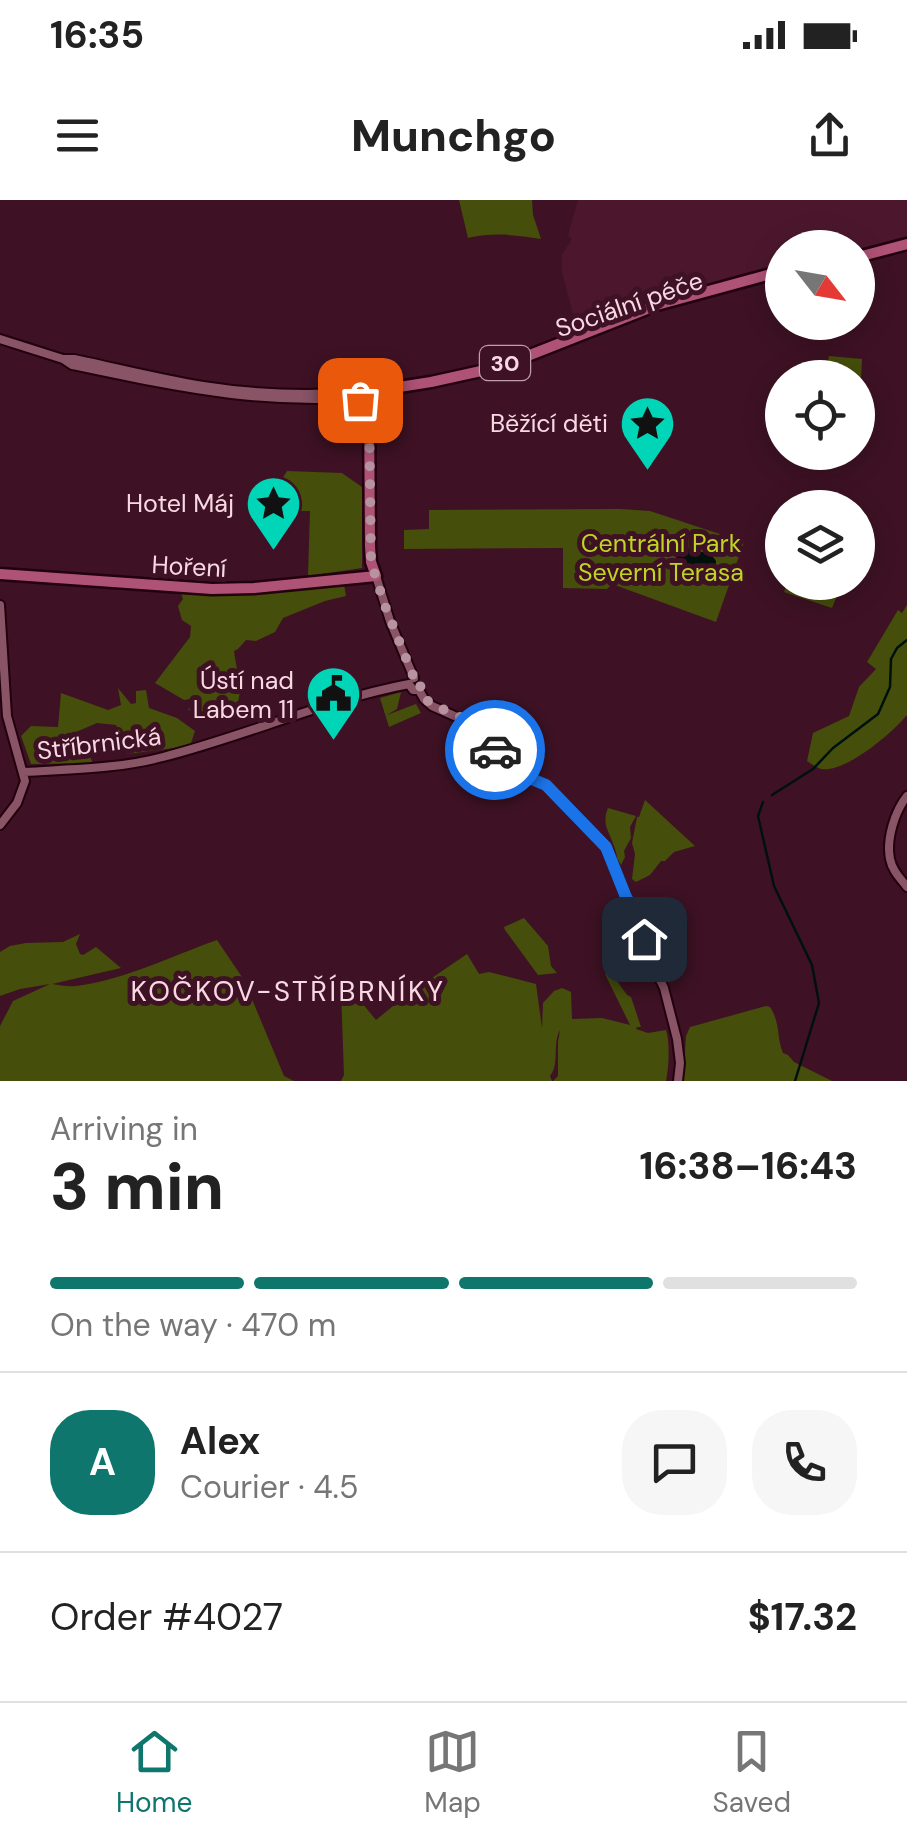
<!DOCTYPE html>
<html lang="en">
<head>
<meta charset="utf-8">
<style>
  :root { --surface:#fff; --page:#f6f6f6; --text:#222; --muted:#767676; --line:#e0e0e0; --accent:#0f766e }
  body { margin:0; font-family:"DM Sans",sans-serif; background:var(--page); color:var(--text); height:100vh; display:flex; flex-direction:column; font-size:38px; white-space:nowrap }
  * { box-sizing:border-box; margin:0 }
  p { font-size:32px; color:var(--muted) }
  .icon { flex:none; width:55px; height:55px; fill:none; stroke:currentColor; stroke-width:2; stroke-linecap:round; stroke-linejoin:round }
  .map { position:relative; height:881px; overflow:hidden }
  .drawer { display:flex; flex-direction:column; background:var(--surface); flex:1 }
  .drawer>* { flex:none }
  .needle { width:65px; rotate:121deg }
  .controls { position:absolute; left:765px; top:30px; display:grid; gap:20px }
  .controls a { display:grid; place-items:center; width:110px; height:110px; border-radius:50%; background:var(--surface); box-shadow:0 5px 25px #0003; font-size:50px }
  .pin { position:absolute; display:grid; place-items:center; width:85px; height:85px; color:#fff; margin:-42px; border-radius:20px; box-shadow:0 5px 15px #0006 }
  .courier { position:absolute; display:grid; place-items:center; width:100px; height:100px; margin:-50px; border:8px solid #1a73e8; border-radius:50%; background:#fff; color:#222; box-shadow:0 2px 12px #0007 }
  .summary em { font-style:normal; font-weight:800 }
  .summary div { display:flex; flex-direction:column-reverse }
  .summary { display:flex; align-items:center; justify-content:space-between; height:170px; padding:0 50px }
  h1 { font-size:65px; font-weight:800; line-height:75px }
  .bar { display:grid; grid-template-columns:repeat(4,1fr); gap:15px 10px; align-content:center; height:120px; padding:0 50px }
  .bar i { height:12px; border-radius:8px; background:var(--line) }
  .bar .current { background:var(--accent) }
  .bar p { grid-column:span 4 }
  .line { display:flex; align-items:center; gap:25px; padding:0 50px; border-top:2px solid var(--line) }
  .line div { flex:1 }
  .round { display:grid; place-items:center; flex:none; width:105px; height:105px; border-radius:40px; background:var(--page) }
  .status { display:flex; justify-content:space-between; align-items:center; height:70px; padding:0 50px; background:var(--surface); direction:ltr }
  .status svg { height:28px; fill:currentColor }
  header { display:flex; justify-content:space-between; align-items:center; height:130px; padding:0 50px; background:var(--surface); font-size:45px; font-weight:800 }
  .menu { display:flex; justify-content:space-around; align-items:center; height:140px; border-top:2px solid var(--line); background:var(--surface); font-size:28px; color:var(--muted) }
  .menu a { display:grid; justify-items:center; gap:5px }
  .menu .current { color:var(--accent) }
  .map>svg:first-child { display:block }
  .built { fill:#4c172d }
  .green { fill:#454e0b }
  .water { fill:#00110d }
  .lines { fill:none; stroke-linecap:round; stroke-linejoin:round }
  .stream { stroke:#00110d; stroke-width:2.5 }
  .minor-casing { stroke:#23000d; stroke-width:12 }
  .major-casing { stroke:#23000d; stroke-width:15 }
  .minor { stroke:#885466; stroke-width:8 }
  .major { stroke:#ae5276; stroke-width:10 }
  .done { stroke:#b793a0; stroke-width:10; stroke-dasharray:0 18 }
  .route { stroke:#1a73e8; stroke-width:12 }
  .labels { text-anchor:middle; stroke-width:10; stroke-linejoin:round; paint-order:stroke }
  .shield { fill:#3e1224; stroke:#c09daa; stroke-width:2.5 }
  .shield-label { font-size:22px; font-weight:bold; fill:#f8d9e3 }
  .street-label { font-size:25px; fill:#f8d9e3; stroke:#3e1224 }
  .poi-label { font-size:25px; fill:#f8d9e3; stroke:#3e1224; text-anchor:end }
  .park-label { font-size:25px; fill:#bed621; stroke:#3e1224 }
  .neighbourhood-label { font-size:28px; letter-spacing:2.5px; fill:#f8d9e3; stroke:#3e1224 }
</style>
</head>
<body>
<div class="status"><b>16:35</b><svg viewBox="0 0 49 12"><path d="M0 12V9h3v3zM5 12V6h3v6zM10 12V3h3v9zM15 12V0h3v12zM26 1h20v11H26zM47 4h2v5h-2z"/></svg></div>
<header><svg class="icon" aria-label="menu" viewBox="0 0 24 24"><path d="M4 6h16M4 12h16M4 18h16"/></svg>Munchgo<svg class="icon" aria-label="share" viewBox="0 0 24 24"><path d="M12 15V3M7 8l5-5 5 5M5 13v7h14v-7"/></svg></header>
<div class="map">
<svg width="907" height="881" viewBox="0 0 907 881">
  <rect width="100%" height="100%" fill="#3e1224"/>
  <path class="built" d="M578,0H907V36L858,49L782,48V68L620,113L581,130L573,114L562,72V55L572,39L568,35Z"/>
  <path class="green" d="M459,0H532L533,15L541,39C515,35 495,32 468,38Z
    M829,156L862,159L861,180L858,178L825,176Z
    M287,271L342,273L362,287V368L308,376L310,311H291L280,282Z
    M620,309L650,311L744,342L716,422L612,384L607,389L563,388V348L404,349V330L429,329V310Z
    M788,382H842V383L832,408L784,392Z
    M344,384L346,396L325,401L283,418L275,432L256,441L246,440L238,449L234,451C236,471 246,491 234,510L217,503L195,518L188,509L200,500V497L184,500L155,483L190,437L191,426L182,420L178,406L183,399L181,393L264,394Z
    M907,405V515C892,533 846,573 821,569C817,568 810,563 807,561L813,533L849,516L859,487L876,469L867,462L898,410L902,413Z
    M118,488L131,504L136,503V491L146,490L149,508L177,518L195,531L190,546L127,554L116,525L97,523L76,532L75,551L86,549L93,563L31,564L21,536L31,526L58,527L61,493L108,510L121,505Z
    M401,492L397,509L387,515L416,504L421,513L389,527L380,498Z
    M645,600L695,646L674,652L665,661H661L650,675L636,682L632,679L635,654L632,643L637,617H639Z
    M608,608L636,616L630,627L631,638L624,651L625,657L621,665C613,651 620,665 615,649C610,632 601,625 608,608Z
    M524,718L548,746L551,766L557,773L538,775L505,730L504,727Z
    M80,734L76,744L80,754L83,755L96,747L121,768L52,784C60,785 68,787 76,786C124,780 172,756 217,740L244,780L284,876L294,881H0V826L13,801L50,784L20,789L0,796V752L10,746L26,743L63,742Z
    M467,754L479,774L489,772L536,784L542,828L543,803L554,791L562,788L571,792L572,819L602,818L630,825L605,774L610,771L627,795L631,797L641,827H637L636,829L648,833L666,830C670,842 669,868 666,881H553L558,876V842L560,830C552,844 560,864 550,876L552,881H341L344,875L341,790L348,786L376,820L404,797Z
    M766,806L770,807C781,824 776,836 783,853L788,855L794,862L832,881H683L686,836L690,827Z"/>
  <path class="water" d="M681,342C684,345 687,348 690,350C701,355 707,347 716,361L715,369L701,376C687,371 671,360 674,344Z"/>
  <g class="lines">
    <path class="stream" d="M653,353L672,351
      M772,595L813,569L833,548L878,514L890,487L891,459L897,448L907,440
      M763,602L758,616L774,686L812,765L819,803L795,881"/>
    <defs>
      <path id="minor" d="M0,139L63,159L72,165C181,188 274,208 386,195
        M63,159H74C117,168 160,179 203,186C260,195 317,196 374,191L376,204
        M376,376L390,421L414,478
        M0,405L7,516L25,581L17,603L0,625
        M409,484L413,490H419L424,499L432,506L468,522L515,572L546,585L606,647L626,697L642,726L644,747L664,788L677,839L680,863L678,881
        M24,572C70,569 118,569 163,557C246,536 325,500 409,484
        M907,596C895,611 886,639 890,659C892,670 900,678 907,687"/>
      <path id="major" d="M858,57L907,44
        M0,374L212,389L254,388L376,376
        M376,376L371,362L370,346L369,205L374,191L431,182L481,171L530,155L657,105L782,71"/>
    </defs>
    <use href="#minor" class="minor-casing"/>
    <use href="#major" class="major-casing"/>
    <use href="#minor" class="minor"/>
    <use href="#major" class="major"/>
  </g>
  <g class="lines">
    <path class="done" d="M360,200L369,204L371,362L385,406L414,478H418L422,482L419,490C430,510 449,508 466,521C476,528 485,541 495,550"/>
    <path class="route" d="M495,550L515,572L546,585L606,647L626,697L642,726L644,739"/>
  </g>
  <defs>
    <symbol id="sight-pin" viewBox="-11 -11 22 30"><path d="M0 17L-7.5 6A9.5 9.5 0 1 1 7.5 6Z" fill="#00d5b7" stroke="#3e1224"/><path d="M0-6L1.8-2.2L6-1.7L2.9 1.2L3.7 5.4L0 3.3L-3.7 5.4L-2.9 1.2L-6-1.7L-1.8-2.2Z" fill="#111"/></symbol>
    <symbol id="civic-pin" viewBox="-11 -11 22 30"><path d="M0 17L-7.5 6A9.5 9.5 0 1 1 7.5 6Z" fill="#00d5b7" stroke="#3e1224"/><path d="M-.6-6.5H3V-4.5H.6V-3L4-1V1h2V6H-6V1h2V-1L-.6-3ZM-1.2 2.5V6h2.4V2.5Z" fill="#111"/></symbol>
  </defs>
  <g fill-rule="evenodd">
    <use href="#sight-pin" x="616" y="192" width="63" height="86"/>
    <use href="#sight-pin" x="242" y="272" width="63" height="86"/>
    <use href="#civic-pin" x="302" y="462" width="63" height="86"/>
  </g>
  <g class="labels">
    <rect class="shield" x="480" y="146" width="50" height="34" rx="8"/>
    <g class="shield-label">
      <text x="505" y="171">30</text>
    </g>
    <g class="street-label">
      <text transform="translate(629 104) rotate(-19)" y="9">Sociální péče</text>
      <text transform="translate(189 366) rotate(3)" y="9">Hoření</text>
      <text transform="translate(99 543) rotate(-7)" y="9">Stříbrnická</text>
    </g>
    <g class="poi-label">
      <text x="608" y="232">Běžící děti</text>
      <text x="234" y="312">Hotel Máj</text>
      <text x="294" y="489">Ústí nad<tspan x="294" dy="29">Labem 11</tspan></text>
    </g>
    <g class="park-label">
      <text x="661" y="352">Centrální Park<tspan x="661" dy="29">Severní Terasa</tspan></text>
    </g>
    <g class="neighbourhood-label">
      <text x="288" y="801">KOČKOV-STŘÍBRNÍKY</text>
    </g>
  </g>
</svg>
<div class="controls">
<a><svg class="needle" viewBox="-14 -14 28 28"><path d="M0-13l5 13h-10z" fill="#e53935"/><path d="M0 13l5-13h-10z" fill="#767676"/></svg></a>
<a><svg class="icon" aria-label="locate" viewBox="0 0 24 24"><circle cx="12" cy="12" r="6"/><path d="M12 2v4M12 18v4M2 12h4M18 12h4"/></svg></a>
<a><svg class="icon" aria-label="layers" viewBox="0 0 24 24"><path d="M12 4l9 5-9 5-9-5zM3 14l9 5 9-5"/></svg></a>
</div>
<div class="pin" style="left:360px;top:200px;background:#ea580c"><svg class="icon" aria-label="bag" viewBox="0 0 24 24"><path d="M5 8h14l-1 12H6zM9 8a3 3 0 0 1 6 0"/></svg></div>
<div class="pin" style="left:644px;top:739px;background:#1f2937"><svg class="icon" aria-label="home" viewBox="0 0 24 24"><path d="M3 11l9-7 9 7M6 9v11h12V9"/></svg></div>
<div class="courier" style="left:495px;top:550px"><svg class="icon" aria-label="car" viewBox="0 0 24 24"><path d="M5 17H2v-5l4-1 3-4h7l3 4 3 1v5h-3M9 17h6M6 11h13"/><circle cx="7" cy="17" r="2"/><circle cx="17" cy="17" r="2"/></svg></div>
</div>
<section class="drawer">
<div class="summary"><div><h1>3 min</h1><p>Arriving in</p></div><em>16:38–16:43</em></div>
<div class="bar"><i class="current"></i><i class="current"></i><i class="current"></i><i></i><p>On the way · 470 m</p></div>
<div class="line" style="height:180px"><b class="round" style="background:var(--accent);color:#fff">A</b><div><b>Alex</b><p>Courier · 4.5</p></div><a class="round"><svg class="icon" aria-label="chat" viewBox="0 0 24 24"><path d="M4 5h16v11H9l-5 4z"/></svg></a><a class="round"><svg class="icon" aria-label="phone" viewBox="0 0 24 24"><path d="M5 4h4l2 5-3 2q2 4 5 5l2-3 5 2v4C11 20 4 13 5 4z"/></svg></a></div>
<div class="line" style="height:130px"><div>Order #4027</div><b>$17.32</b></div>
</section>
<nav class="menu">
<a class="current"><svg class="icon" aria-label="home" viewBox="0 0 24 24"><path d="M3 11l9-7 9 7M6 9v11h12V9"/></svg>Home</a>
<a><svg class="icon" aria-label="map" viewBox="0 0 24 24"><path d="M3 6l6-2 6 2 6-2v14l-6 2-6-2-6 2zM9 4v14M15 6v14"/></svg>Map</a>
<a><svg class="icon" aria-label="saved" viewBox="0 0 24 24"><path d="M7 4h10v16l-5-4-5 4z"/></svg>Saved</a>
</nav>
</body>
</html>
